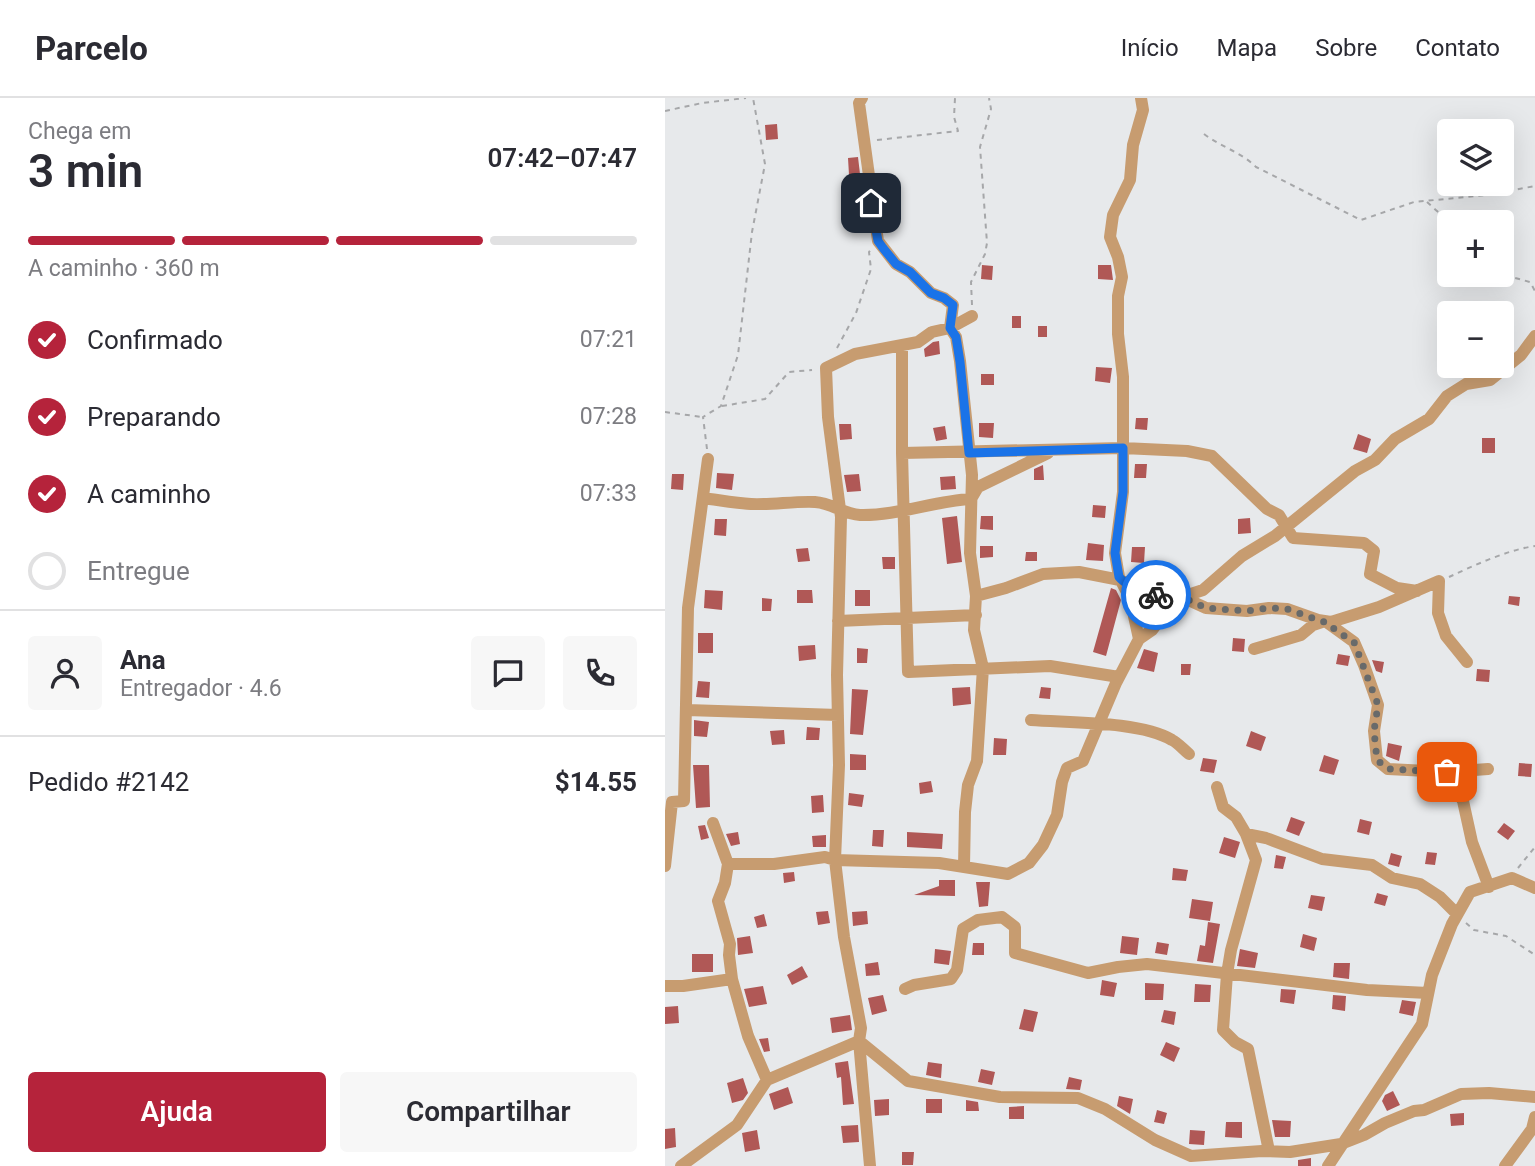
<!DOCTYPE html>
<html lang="pt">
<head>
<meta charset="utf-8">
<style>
  :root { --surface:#fff; --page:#f7f7f7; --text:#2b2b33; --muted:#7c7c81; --line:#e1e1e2; --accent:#b5233b }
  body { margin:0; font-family:Roboto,sans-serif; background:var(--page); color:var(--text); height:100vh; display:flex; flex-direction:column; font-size:26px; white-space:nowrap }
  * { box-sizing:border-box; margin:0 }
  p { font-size:23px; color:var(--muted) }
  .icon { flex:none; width:38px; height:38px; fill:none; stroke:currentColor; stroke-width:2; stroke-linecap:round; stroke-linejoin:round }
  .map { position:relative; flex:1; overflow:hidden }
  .panel { display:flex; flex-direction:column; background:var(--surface); width:665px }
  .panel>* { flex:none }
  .buttons { position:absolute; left:772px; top:21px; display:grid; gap:14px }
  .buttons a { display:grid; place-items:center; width:77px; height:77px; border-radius:7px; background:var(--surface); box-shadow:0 7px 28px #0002; font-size:35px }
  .pin { position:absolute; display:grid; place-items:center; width:60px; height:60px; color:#fff; margin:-30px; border-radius:14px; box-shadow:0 4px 10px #0006 }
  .courier { position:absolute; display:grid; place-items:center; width:70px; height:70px; margin:-35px; border:5px solid #1a73e8; border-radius:50%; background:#fff; color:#222; box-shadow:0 2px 9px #0007 }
  .headline em { font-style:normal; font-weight:600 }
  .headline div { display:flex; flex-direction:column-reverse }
  .headline { display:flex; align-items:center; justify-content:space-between; height:119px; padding:0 28px }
  h1 { font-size:46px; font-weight:600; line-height:52px }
  .bar { display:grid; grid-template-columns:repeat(4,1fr); gap:10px 7px; align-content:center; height:84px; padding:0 28px }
  .bar i { height:9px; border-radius:5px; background:var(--line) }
  .bar .selected { background:var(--accent) }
  .bar p { grid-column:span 4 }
  .line { display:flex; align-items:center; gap:18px; padding:0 28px; border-top:2px solid var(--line) }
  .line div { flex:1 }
  .round { display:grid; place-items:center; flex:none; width:74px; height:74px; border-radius:7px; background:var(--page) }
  ol { padding:0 28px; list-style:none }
  li { display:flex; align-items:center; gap:21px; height:77px }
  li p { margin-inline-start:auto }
  li .icon { padding:7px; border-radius:50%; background:var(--accent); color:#fff; stroke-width:4 }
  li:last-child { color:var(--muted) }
  li i { width:38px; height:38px; border:4px solid var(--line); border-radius:50% }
  .button { display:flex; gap:14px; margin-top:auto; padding:14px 28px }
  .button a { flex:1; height:80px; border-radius:7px; background:var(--accent); color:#fff; font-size:28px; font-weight:600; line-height:80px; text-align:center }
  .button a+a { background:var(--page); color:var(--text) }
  header { display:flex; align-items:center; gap:42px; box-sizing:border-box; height:98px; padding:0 35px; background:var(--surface); border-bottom:2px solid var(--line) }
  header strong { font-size:33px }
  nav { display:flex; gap:38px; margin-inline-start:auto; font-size:24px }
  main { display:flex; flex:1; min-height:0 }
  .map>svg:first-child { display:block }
  .building { fill:#b05856 }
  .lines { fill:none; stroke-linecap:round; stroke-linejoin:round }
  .path { stroke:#a6a7a9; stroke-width:2; stroke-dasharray:5 5; stroke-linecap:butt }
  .minor { stroke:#c79c70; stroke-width:12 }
  .done { stroke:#686a6a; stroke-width:7; stroke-dasharray:0 12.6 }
  .route { stroke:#1a73e8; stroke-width:9 }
</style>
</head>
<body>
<header>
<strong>Parcelo</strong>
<nav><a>Início</a><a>Mapa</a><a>Sobre</a><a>Contato</a></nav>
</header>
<main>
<section class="panel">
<div class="headline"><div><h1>3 min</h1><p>Chega em</p></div><em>07:42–07:47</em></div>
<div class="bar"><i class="selected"></i><i class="selected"></i><i class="selected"></i><i></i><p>A caminho · 360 m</p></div>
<ol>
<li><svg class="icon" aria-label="check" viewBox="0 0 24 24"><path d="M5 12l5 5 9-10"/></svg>Confirmado<p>07:21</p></li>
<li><svg class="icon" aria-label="check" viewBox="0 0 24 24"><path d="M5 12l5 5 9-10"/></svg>Preparando<p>07:28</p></li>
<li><svg class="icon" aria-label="check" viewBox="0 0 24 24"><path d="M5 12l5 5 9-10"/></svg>A caminho<p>07:33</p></li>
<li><i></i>Entregue</li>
</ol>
<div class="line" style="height:126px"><a class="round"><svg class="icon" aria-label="person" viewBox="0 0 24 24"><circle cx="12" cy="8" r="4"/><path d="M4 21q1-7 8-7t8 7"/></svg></a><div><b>Ana</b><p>Entregador · 4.6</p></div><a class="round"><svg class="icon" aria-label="chat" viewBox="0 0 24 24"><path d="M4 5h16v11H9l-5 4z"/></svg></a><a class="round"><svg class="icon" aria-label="phone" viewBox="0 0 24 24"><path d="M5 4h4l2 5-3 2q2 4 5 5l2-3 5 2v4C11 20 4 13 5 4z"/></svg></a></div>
<div class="line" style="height:91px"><div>Pedido #2142</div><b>$14.55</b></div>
<div class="button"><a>Ajuda</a><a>Compartilhar</a></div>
</section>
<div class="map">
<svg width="870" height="1068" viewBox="0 0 870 1068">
  <rect width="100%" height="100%" fill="#e7e9eb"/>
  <path class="building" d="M112,26L113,41L101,42L100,27Z
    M193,59L195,76L184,77L183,60Z
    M317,167L328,168L327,182L316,181Z
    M433,167H446L448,182L433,181Z
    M347,218H356V230H347Z
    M373,228H382V239H373Z
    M274,243L275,256L260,259L259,251L268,244Z
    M431,269L447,270L445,285L430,283Z
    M316,276H329V287H316Z
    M471,320H483L482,332L470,331Z
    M314,325H329L328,340L314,339Z
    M174,326H186L187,341L175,342Z
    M280,328L282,341L271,343L268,330Z
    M693,336L706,341L702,355L688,351Z
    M817,340H830V355H817Z
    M470,366H482L481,380H469Z
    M378,367L379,382H369V371Z
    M52,375L69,376L67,392L51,390Z
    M7,376H19L18,392L6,391Z
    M194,376L196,393L182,394L179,377Z
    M290,378L291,391L276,392L275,379Z
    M428,407L441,408L440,420L427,419Z
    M292,418L297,464L282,466L277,420Z
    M316,418H328V432L315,431Z
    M585,420L586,435L573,436V421Z
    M50,421H62L61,438L49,437Z
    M423,445L439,447L438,463L421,462Z
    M315,448H328V459L315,460Z
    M467,449H480L479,465L466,464Z
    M143,450L145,463L133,464L131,451Z
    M361,454H372V463H360Z
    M217,459H230V471H218Z
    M446,490L451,492L456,502L441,558L428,554Z
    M40,492L58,493L57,512L39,510Z
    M132,492H147L148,505H132Z
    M190,492H205V508H190Z
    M844,498L855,499L854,508L843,506Z
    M97,500L107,501L106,513H97Z
    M33,535H48V555H33Z
    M568,540L580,541L579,554L567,553Z
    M150,547L151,561L134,563L133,548Z
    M192,550L203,551L202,565H192Z
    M479,551L493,555L489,574L472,570Z
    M673,556L685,558L683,568L671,566Z
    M707,562L719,564L717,575L711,573Z
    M516,566H526L525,577H516Z
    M812,571L825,572L824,584L811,583Z
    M33,583L45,584L44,600L31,599Z
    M305,589L306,606L288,608L287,590Z
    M376,589L386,590L385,601L374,600Z
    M187,591L203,592L198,637L185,636Z
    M29,622L44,624L42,639L29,638Z
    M142,629L155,630L154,642H141Z
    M119,632L120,646L107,647L105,633Z
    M586,633L601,639L596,653L581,648Z
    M329,640L342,641L341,657H328Z
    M723,645L737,648L734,663L721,658Z
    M185,656L201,657V672H185Z
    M659,657L674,662L669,677L654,673Z
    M538,660L552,662L549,675L535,673Z
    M854,665L867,666L866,679L853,678Z
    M28,667H44L45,709L31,710Z
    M266,683L268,694L255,696L254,685Z
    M184,695L199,697L197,709L183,707Z
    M158,697L159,714L147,715L146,698Z
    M626,719L640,724L634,738L621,733Z
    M695,721L707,724L704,737L692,734Z
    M839,725L850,733L843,742L832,734Z
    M40,727L44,740L36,742L33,728Z
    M208,732H219L218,749L207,748Z
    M73,734L75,746L66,748L61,736Z
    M242,734L278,736L277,751L242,749Z
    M161,737V749H148L147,738Z
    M559,739L575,744L570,760L554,755Z
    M762,754L772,755L770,767L760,766Z
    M726,755L737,758L734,769L723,766Z
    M611,757L621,759L618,771L609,770Z
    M508,770L523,772L521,783L507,782Z
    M129,774L130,783L119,785L118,775Z
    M274,782H290V798L249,797L274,788Z
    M311,784H325L323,808L314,809Z
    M712,795L723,798L720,808L709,805Z
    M646,797L660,799L657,813L643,810Z
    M527,801L548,804L545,823L524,820Z
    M163,813L165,825L153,827L151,814Z
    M202,813L203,826L188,828L187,814Z
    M99,816L102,828L92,830L89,819Z
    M543,824L555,826L548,865L532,863L535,847L540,848Z
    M638,836L652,840L649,853L635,849Z
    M85,838L88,855L73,857L72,840Z
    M457,838L474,840L472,857L455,855Z
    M492,844L504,846L502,857L490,855Z
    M308,845H319V857H307Z
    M270,851L286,853L284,867L269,865Z
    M575,851L593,855L590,870L572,868Z
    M27,856H48V874H27Z
    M213,864L215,877L201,878L200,866Z
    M669,865H685L684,881L668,879Z
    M137,868L143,879L127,887L122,877Z
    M437,882L452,885L449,899L435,897Z
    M480,885L499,886L498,902H480Z
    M530,886L546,887L545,904H529Z
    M98,888L102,906L84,909L79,891Z
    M616,891L631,892L629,906L615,904Z
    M218,897L222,913L207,917L203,900Z
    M668,897L681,898L680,913L667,911Z
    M737,902L751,904L748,918L734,915Z
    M13,908L14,925L0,926V909Z
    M359,911L373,914L368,934L354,931Z
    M499,912L511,914L509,927L496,924Z
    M185,917L187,932L167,935L165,920Z
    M103,940L105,953L99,954L94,941Z
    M501,944L515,950L509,964L495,957Z
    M183,963L189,1006L178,1007L176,979L172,980L170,965Z
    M263,964L277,966L276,980L261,977Z
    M316,971L330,974L327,987L313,984Z
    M404,979L417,982L415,992L401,991Z
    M78,980L83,995L78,1002L67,1005L62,985Z
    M123,989L128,1005L109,1012L104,996Z
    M728,993L735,1007L722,1013L717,1003L720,997Z
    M454,998L468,1001L465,1016L452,1008Z
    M224,1001V1017L210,1018L209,1002Z
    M261,1001H277V1015H261Z
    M301,1002L313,1004L314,1013H301Z
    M359,1008V1021H344V1009Z
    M492,1012L502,1015L499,1026L489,1024Z
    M799,1015V1027L786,1028L785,1016Z
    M607,1022L626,1023L625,1039H610Z
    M561,1024H577V1040L560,1039Z
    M193,1027L194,1044L178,1045L176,1028Z
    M10,1030L11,1049L0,1051V1031Z
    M92,1032L95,1051L80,1054L77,1035Z
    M525,1032L540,1033L539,1047L524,1046Z
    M237,1054H249L248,1067H237Z
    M646,1060V1068H633V1062Z"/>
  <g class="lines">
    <path class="path" d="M0,13L37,5L81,0
      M539,36C556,49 576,54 591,69L696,122L749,104L822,97L870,88
      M212,42L293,33L289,19L290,0
      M762,104L784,124
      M836,166L850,180L865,184L870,193
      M307,207L306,184L320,156L322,145L315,49L326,11L324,0
      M172,250L191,215L206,171L204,154L206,151
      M57,308L100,301L124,274L147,272
      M0,314L37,319
      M42,351L38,319L56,308L73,257L87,134L100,66L88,0
      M784,479C810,467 842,452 870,448
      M853,770L870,749
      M801,825L809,832L841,838L870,857"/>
    <path class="minor" d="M197,0L194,5L213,143L231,166L245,174L266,195L279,200L288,207L285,230L291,239L295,263L307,377L305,455L311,498L309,532L318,570L312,663L303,687L300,714L299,769
      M237,248V355L243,574L385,568L454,579
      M237,355L458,350L522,353L547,358L602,411L614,417L628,440L699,445L709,453L705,476L732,490L752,493
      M38,400C54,402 70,405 86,406C107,407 129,403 150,404C167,405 178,416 195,417C232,418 269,403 306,401L313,389L383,355
      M311,498L341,490L378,476L414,474L455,482L477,490L510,505
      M517,499L541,510L582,513L604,510L622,511L653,522L666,524L714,509L774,483L773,515L781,538L802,564
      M173,523L311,517
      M474,541L465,500L454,479L450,455L458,394V279L453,236V198L457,179L453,159L445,139L448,117L465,82L468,47L478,12L476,0
      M589,551L636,537L648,527L660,523L689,544L699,567L713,607L709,633L712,662L723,671L782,674L823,671
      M22,612L173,617
      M366,622C404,625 475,623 507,642C513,645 518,651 524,656
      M782,674L798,703L807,744L824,789
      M552,689L558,709L571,719L581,736L601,740L657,761L707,767L727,780L755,786L775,799L792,816
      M48,725L63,766L60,785L53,803L65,846L64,857L67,881L83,938L102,982
      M581,736L591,762L566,852L562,876L558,932L570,944L583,951L604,1053
      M63,766H109L160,759L170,762L274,765L343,776L364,765L378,747L392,717L397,684L402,670L418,663L451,585L474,541L487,532L506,507L517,499L538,492L577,458L610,438L690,373L710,362L730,341L764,321L782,298L801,286L825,282L856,257L870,238
      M0,768L7,704L19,703L23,510L43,361
      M0,888H18L67,881
      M240,891L249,887L286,881L292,872L298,831L313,822L337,819L350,829V855L423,875L453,869L482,866L702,892L763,895
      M194,943L243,983L335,999L413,1000L440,1011L490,1042L526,1058L597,1053L625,1054L676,1046L699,1037L720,1025L749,1013L759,1012L796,996L824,995L870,999
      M16,1068L72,1027L102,982L194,943
      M205,1068L194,943L196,930L179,839L170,762L174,667L172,577L176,419L163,319L161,270L190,256L253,244L267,234L285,230L307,218
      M663,1068L757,926L767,877L787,826L805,794L847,780L870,790
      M840,1068L867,1031L870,1019"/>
  </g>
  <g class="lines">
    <path class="done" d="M491,497L510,505L517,499L541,510L582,513L604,510L622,511L665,526L670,532L689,544L713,607L709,633L712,662L723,671L782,674"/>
    <path class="route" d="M206,105L213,143L218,150L231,166L245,174L266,195L279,200L288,207L285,230L291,239L295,264L304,355L458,350V394L450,455L454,479C462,489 479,491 491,497"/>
  </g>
</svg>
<div class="buttons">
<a><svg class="icon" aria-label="layers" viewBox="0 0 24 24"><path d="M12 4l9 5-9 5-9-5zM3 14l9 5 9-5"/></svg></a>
<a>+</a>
<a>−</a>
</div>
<div class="pin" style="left:782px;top:674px;background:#ea580c"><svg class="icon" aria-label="bag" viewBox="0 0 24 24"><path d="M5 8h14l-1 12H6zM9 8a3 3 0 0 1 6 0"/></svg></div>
<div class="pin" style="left:206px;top:105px;background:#1f2937"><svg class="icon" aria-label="home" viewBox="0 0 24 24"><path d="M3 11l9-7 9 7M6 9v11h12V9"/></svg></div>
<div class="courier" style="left:491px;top:497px"><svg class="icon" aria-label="bike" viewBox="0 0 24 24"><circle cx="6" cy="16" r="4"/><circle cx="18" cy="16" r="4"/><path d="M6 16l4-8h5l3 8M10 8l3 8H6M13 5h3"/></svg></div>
</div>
</main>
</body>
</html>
